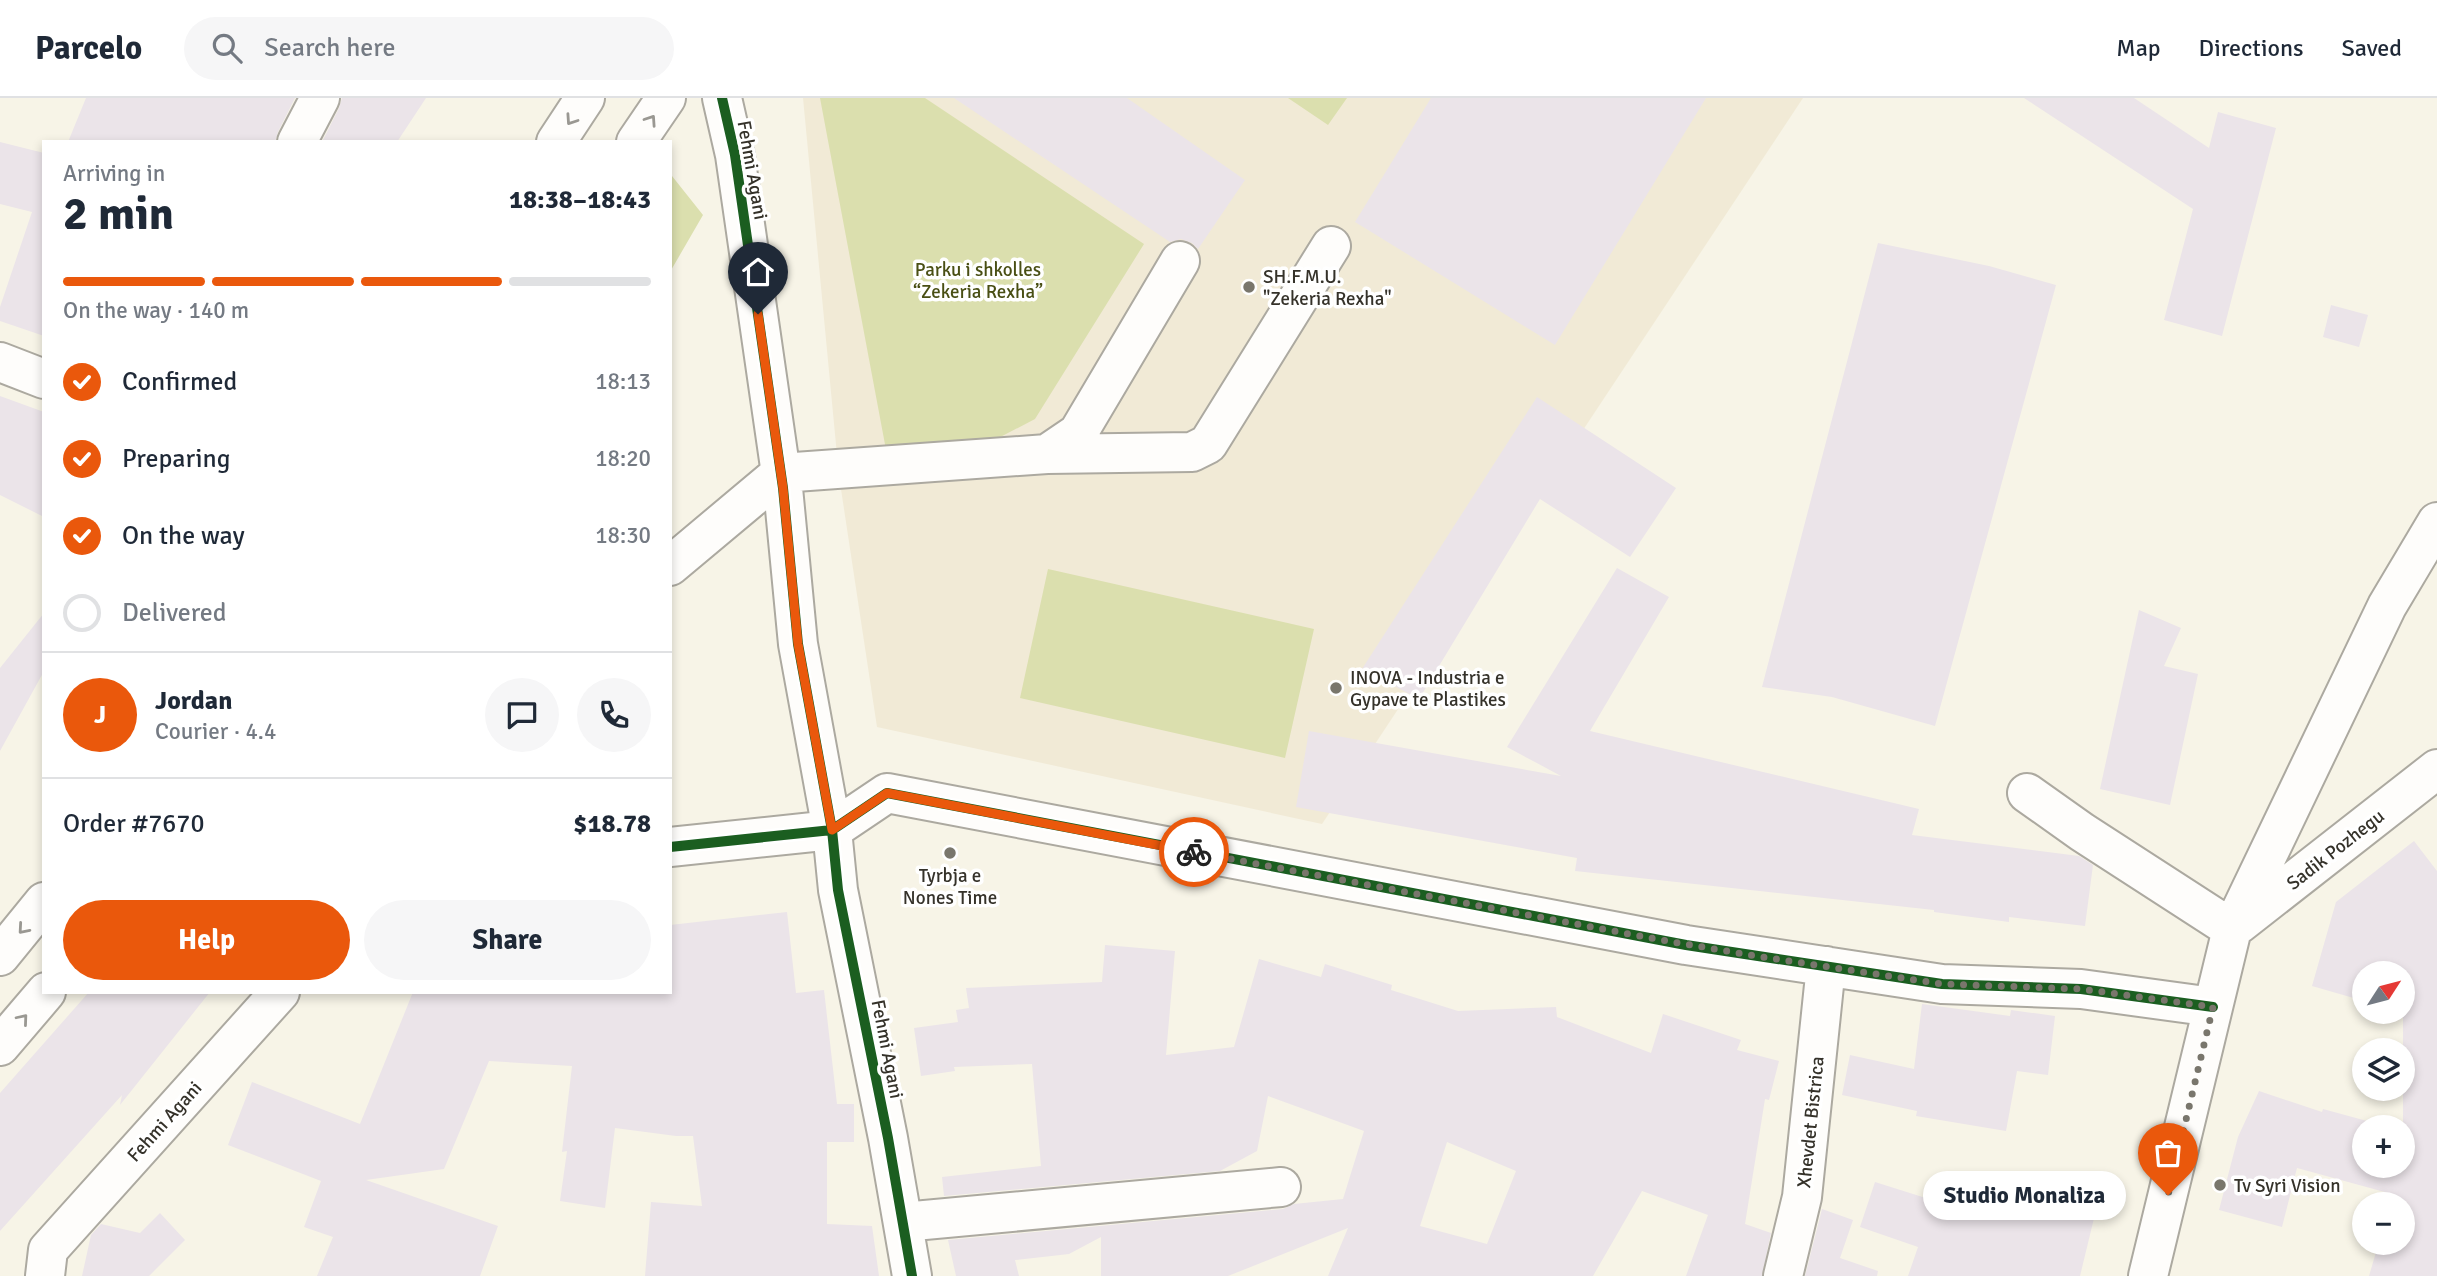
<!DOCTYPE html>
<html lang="en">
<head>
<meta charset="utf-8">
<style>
  :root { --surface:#fff; --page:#f6f6f7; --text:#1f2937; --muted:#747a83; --line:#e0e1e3; --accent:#ea580c }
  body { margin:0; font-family:Signika,sans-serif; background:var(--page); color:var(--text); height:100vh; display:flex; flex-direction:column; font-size:26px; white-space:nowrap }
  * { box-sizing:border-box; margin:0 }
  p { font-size:23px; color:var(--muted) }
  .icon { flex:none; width:38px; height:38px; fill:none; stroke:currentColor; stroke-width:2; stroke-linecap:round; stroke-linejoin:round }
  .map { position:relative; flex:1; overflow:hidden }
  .details { position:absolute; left:42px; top:42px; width:630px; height:854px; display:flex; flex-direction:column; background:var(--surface); border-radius:0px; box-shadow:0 4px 10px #0003 }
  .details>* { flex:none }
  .needle { width:46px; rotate:54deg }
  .controls { position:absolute; left:2352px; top:863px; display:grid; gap:14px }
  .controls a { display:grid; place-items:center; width:63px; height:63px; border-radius:50%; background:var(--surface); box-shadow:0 4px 10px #0003; font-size:35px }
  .pin { position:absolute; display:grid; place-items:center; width:60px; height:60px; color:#fff; margin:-72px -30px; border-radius:50% 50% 50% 0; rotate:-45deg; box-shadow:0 0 7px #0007 }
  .pin .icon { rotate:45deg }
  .courier { position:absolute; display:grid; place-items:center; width:70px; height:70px; margin:-35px; border:5px solid #ea580c; border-radius:50%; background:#fff; color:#222; box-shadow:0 2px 9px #0007 }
  .bubble { position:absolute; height:49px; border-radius:24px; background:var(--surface); box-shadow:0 4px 10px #0003; font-size:23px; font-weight:700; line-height:49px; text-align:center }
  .head em { font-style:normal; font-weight:700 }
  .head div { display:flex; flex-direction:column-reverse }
  .head { display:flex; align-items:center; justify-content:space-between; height:119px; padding:0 21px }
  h1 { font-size:46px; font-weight:700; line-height:52px }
  .bar { display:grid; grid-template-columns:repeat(4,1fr); gap:10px 7px; align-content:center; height:84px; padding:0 21px }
  .bar i { height:9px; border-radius:5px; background:var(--line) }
  .bar .current { background:var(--accent) }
  .bar p { grid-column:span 4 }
  .line { display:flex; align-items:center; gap:18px; padding:0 21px; border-top:2px solid var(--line) }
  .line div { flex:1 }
  .round { display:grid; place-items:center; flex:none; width:74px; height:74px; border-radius:37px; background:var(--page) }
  ol { padding:0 21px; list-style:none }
  li { display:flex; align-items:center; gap:21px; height:77px }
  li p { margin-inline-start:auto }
  li .icon { padding:7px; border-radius:50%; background:var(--accent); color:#fff; stroke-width:4 }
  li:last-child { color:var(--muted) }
  li i { width:38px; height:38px; border:4px solid var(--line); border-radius:50% }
  .action { display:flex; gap:14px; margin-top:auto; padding:14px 21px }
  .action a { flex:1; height:80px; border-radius:42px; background:var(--accent); color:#fff; font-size:28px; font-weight:700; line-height:80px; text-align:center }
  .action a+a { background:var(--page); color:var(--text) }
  header { display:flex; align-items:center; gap:42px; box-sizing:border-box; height:98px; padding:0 35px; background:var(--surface); border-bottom:2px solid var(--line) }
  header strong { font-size:33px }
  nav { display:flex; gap:38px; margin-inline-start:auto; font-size:24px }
  .search { width:490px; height:63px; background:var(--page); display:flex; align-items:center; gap:18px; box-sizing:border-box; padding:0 24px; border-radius:38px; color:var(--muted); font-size:26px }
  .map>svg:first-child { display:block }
  .built { fill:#f1ead6 }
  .green { fill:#dbdfae }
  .building { fill:#ebe4e9; fill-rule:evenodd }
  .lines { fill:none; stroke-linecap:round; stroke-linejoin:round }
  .minor-casing { stroke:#aca9a0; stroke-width:42 }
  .major-casing { stroke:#aca9a0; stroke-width:42 }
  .minor { stroke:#fefdfb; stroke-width:38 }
  .major { stroke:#fefdfb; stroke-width:38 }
  .cycleway-casing { stroke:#fff; stroke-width:15 }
  .cycleway { stroke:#1b5e20; stroke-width:10 }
  .oneway { stroke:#9a9892 }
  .done { stroke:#79766c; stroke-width:7; stroke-dasharray:0 12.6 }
  .route { stroke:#ea580c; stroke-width:9 }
  .poi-dot { fill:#79766c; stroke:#fff; stroke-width:2.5 }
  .labels { text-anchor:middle; stroke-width:7; stroke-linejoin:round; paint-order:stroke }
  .street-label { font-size:19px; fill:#35322a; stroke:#fff }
  .park-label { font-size:19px; fill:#494f14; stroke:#fff }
  .poi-label { font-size:19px; fill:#35322a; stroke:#fff; text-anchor:start }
</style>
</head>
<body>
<header>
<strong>Parcelo</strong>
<div class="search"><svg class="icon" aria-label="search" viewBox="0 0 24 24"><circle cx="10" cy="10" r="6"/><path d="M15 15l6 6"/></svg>Search here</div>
<nav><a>Map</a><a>Directions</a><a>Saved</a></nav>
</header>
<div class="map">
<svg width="2437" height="1178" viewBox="0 0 2437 1178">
  <rect width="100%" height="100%" fill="#f7f4e7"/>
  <path class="built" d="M803,0H1803L1322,726L877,629L839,378Z"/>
  <path class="green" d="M820,0H925L1144,146L1035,321L920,381L890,373Z
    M1288,0H1347L1328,27Z
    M672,78L703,117L670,174V81Z
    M1048,471L1314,531L1285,660L1020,600Z"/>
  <path class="building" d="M86,0H295L278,34L275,44H68Z
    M342,0H426L397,44H322L339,10Z
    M954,0H1127L1245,82L1198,151L1192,145L1181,141L1170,144Z
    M1431,0H1706L1555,247L1355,124Z
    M2024,0H2134L2209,50L2218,14L2276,30L2222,238L2164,222L2193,111Z
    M0,44L44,55V238L0,223V209L32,114L0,106Z
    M1878,145L1989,168L2056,187L1935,628L1832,599L1762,589Z
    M2331,207L2368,217L2359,249L2323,239Z
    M0,298L44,314V419L0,397Z
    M1537,299L1676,390L1630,459L1540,401L1419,601L1362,571Z
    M1617,470L1669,499L1590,633L1919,711L1912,737L2079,758L2093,767L2085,828L2009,819V824L1934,814V812L1575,773L1577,760L1296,709L1309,633L1561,678L1507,649Z
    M2139,512L2181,530L2164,568L2198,576L2170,707L2100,691Z
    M44,515L43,575L0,653V570Z
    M2414,743L2437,773V1178H2369L2379,1144H2403V1106H2390L2392,1096L2297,1070L2282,1129L2219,1112L2238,1039L2259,993L2322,1014L2323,1011L2389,1029H2364V1068H2403V914H2400H2403V875H2364V903L2312,888L2336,804Z
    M787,814L796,895L824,892L837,1006H854V1044H827V1126L872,1128L879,1178H645L651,1104L702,1108L693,1038H676L615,1030L605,1110L560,1103L567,1053L562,1054L572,968L489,963L444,1071L366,1082L498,1128L480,1178H317L333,1139L304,1129L321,1083L228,1047L252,984L360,1026L413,894H670V827Z
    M1105,847L1175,853L1166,957L1234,949L1259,861L1321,879L1325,866L1392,887L1391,892L1458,913L1556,909L1557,919L1651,955L1663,916L1741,942L1737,952L1779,963L1769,1002L1765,1001L1745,1126L1771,1135L1762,1178H1686L1708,1117L1642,1093L1593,1178H1328L1348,1130L1228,1178H1101V1139L1069,1156L1015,1162L1019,1178H956L948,1142L1283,1111L1294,1106L1343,1101L1364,1033L1268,998L1257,1053L1220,1073L944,1098L942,1079L1041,1068L1032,966L954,969L955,973L921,978L914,930L958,924L956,912L969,910L966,890L1102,884ZM1447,1044L1516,1073L1487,1146L1420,1128Z
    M89,894H210L120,1007L122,997L0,1133V995Z
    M1922,906L2010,918L2011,912L2055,918L2048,977L2017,973L2006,1033L1916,1018L1917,1013L1842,997L1850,957L1914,971Z
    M2004,1074L2096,1112L2080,1178H1908L1918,1149L1860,1129L1875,1084L1986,1119Z
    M1822,1111L1853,1122L1840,1160L1878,1173L1877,1178H1805Z
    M160,1115L185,1142L149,1178H82L91,1137L101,1126L140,1135Z"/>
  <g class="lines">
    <defs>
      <path id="minor" d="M722,0L735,57L783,390L798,546L832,732L838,792L888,1040L912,1178
        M297,44L320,0
        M0,264L44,281
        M1047,356L1192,354L1208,346L1331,148
        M670,468L781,375L1047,356L1078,335L1180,163
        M2027,695L2082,734L2232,831
        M670,749L832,732L887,695L1686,847L1942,886L2081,891L2213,909
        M2239,826L2437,671
        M903,1124L1281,1089
        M45,1178L48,1152L280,894
        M1783,1178L1802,1099L1826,868
        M2148,1178L2232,831L2387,508L2437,424"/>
      <path id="major" d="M556,44L585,0
        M636,44L666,0
        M0,858L44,804
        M0,948L46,894"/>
    </defs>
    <use href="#minor" class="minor-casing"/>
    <use href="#major" class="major-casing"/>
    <use href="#minor" class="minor"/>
    <use href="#major" class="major"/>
    <defs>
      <path id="cycleway" d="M722,0L735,57L783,390L798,546L832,732L838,792L888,1040L912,1178
        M670,749L832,732L887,695L1686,847L1942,886L2081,891L2213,909"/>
    </defs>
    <use href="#cycleway" class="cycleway-casing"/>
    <use href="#cycleway" class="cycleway"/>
  </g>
  <defs><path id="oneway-chevron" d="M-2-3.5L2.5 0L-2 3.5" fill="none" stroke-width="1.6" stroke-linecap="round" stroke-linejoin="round" transform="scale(1.75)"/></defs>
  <g class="oneway">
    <use href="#oneway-chevron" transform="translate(571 22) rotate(124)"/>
    <use href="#oneway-chevron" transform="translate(651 22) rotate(-56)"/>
    <use href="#oneway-chevron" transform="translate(23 831) rotate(131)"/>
    <use href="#oneway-chevron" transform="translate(23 921) rotate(-50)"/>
  </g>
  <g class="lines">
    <path class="done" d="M1194,754L1661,842L1756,858L1942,886L2081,891L2213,909L2168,1097"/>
    <path class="route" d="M758,216L783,390L798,546L832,732L887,695L1194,754"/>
  </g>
  <g class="poi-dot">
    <circle cx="1249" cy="189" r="7"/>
    <circle cx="1336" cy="590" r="7"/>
    <circle cx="950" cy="755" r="7"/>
    <circle cx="2220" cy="1087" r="7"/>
  </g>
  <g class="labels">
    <g class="street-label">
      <text transform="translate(753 72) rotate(80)" y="7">Fehmi Agani</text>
      <text transform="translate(2335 751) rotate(-38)" y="7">Sadik Pozhegu</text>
      <text transform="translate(888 951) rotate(79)" y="7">Fehmi Agani</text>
      <text transform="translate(164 1023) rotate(-48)" y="7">Fehmi Agani</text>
      <text transform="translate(1810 1024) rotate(-84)" y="7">Xhevdet Bistrica</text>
    </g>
    <g class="park-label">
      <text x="978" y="178">Parku i shkolles<tspan x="978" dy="22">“Zekeria Rexha”</tspan></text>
    </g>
    <g class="poi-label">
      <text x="1263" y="185">SH.F.M.U.<tspan x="1263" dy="22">"Zekeria Rexha"</tspan></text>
      <text x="1350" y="586">INOVA - Industria e<tspan x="1350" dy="22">Gypave te Plastikes</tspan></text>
      <text x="950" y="784" text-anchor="middle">Tyrbja e<tspan x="950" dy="22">Nones Time</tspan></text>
      <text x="2234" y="1094">Tv Syri Vision</text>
    </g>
  </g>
</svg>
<div class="controls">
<a><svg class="needle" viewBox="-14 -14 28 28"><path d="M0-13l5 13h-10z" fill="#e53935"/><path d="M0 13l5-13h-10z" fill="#747a83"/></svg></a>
<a><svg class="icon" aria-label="layers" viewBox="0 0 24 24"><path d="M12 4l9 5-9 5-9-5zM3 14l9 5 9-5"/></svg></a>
<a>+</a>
<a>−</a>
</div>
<div class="pin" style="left:2168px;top:1097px;background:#ea580c"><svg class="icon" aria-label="bag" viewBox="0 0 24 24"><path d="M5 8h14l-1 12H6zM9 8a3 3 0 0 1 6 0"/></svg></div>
<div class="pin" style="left:758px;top:216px;background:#1f2937"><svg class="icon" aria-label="home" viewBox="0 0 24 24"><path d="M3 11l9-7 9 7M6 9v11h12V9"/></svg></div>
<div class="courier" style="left:1194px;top:754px"><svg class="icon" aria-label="bike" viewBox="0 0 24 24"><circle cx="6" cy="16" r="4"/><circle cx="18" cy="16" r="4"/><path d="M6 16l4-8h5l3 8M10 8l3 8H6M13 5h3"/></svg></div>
<div class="bubble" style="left:1923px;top:1073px;width:203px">Studio Monaliza</div>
<section class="details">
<div class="head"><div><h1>2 min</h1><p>Arriving in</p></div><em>18:38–18:43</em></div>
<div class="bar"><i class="current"></i><i class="current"></i><i class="current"></i><i></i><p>On the way · 140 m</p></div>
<ol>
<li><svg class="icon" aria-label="check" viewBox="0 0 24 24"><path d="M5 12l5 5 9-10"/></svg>Confirmed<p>18:13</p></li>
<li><svg class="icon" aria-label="check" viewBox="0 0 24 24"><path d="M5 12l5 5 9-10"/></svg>Preparing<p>18:20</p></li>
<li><svg class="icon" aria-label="check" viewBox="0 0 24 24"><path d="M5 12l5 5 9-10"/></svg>On the way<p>18:30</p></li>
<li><i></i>Delivered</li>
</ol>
<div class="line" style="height:126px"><b class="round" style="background:var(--accent);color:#fff">J</b><div><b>Jordan</b><p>Courier · 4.4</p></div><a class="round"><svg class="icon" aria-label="chat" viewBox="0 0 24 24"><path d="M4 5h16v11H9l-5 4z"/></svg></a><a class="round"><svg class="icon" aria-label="phone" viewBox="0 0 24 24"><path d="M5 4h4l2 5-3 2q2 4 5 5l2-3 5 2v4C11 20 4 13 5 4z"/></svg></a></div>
<div class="line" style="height:91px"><div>Order #7670</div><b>$18.78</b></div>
<div class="action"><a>Help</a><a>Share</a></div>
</section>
</div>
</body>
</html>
